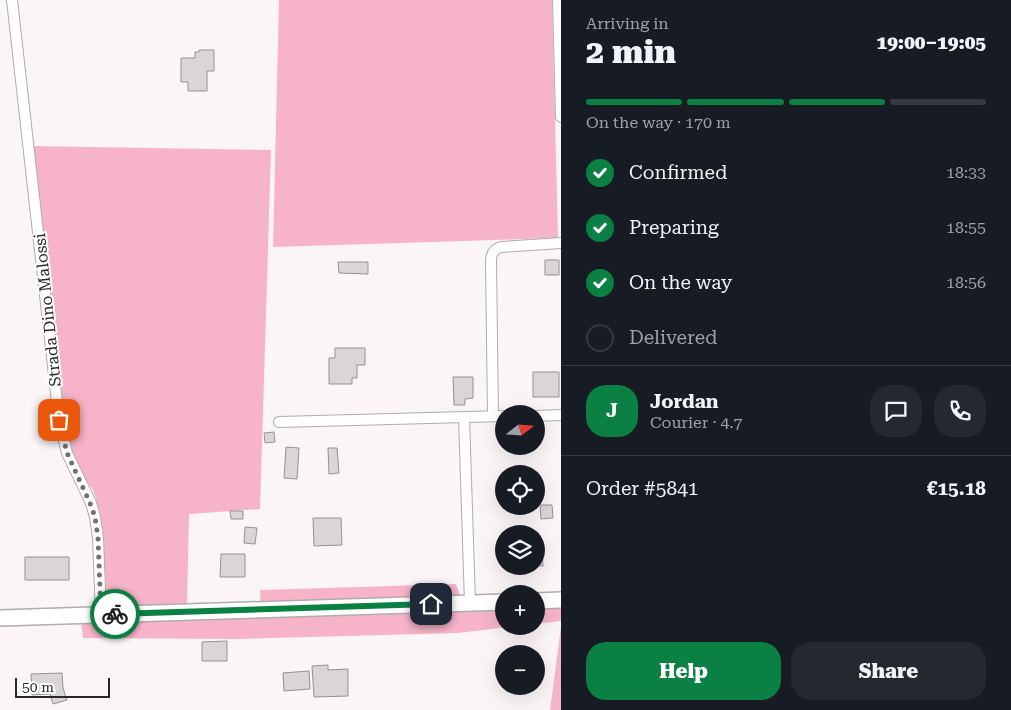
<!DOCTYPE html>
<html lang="en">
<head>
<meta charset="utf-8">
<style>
  :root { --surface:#171b24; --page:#242831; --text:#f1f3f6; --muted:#9ea1a6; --line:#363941; --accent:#0b8043 }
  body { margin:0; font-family:"Roboto Serif",serif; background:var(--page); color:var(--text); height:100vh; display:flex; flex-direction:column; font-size:19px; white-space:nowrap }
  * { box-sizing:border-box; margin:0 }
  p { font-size:16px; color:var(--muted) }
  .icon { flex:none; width:28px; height:28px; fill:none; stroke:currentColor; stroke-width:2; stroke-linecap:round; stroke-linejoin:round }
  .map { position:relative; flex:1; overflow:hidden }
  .sheet { display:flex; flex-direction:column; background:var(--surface); width:450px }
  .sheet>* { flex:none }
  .needle { width:32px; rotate:73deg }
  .tools { position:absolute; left:495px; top:405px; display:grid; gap:10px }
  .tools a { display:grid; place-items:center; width:50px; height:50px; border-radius:50%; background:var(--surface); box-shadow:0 5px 20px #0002; font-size:25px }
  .scale { position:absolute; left:15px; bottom:12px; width:95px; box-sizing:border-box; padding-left:5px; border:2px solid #2b2829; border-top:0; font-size:14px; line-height:18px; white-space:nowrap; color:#2b2829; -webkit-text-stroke:4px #fff; paint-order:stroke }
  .pin { position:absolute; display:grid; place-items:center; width:42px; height:42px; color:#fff; margin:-21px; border-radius:10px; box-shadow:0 2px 8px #0006 }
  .courier { position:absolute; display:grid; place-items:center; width:50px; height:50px; margin:-25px; border:4px solid #0b8043; border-radius:50%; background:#fff; color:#222; box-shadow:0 1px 6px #0007 }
  .head em { font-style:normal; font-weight:800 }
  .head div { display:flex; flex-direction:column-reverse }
  .head { display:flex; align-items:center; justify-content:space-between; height:85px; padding:0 25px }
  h1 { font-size:32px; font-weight:800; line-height:38px }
  .bar { display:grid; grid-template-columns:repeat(4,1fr); gap:8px 5px; align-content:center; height:60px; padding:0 25px }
  .bar i { height:6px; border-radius:4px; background:var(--line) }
  .bar .selected { background:var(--accent) }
  .bar p { grid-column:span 4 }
  .line { display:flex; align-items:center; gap:12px; padding:0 25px; border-top:1px solid var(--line) }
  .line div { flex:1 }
  .round { display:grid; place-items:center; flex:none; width:52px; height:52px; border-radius:20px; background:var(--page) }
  ol { padding:0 25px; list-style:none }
  li { display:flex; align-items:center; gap:15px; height:55px }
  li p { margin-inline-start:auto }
  li .icon { padding:5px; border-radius:50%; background:var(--accent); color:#fff; stroke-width:4 }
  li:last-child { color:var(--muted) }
  li i { width:28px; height:28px; border:2px solid var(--line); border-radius:50% }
  .cta { display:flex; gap:10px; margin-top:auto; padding:10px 25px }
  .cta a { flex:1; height:58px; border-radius:20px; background:var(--accent); color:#fff; font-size:20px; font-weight:800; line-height:58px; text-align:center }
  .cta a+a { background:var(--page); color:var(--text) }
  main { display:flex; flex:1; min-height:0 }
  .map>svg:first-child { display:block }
  .green { fill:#f7b4c9 }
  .building { fill:#dbd5d7; stroke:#979193 }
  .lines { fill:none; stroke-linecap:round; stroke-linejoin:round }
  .street-casing { stroke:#b1abac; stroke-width:12 }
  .secondary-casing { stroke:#b1abac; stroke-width:18 }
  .street { stroke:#fff; stroke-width:10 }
  .secondary { stroke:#fff; stroke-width:15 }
  .done { stroke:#747071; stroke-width:5; stroke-dasharray:0 9 }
  .route { stroke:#0b8043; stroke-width:6 }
  .labels { text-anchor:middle; stroke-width:4; stroke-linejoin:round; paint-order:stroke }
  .street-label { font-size:16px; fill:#2b2829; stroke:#fff }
</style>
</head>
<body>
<main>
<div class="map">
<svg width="561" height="710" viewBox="0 0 561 710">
  <rect width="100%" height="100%" fill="#fbf5f7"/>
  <path class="green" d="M279,0H552L558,238L273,247Z
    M31,146L271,150L260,509L189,514L187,603L108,608L100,512L93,490L77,468L65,446Z
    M456,584L465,608L504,607V626H516L458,633L239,639L83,638L81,619L261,614L260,590Z
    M536,606H561V621L536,624Z
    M561,627V710H550Z"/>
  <path class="building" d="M199,50H214V71H207V91H188V82H181V58H195V52H199Z
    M545,260H559V275H545Z
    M338,262H368V274L339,273Z
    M335,348H365V365H357V378H352V384H329V358H335Z
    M533,372H559V397H533Z
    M453,377H473V398L465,399V405H454Z
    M274,432L275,442L265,443L264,433Z
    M286,447L299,448L297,479L284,478Z
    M328,448H337L339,473L329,474Z
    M540,505H552L553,518L541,519Z
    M230,511H243V519H231Z
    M313,518H341L342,545L314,546Z
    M245,527L257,528L255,544L244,543Z
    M536,548H542L543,566H536Z
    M221,554H245V577H220Z
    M25,557H69V580H25Z
    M227,641V661H202V642Z
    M328,665V670L348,669V696L314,697L312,666Z
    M309,671L310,689L284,691L283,673Z
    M62,673L63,688L67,700L53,704L50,694L32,695L31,674Z"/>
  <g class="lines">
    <defs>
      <path id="street" d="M12,0L59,420L67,453L91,503L95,517L98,538L101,614
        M558,0L561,117
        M493,416L491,262C491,254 493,249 501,247L561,243
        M536,416L561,415
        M464,417L470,603
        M279,422L504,416"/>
      <path id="secondary" d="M536,601L561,600
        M0,618L504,602"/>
    </defs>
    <use href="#street" class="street-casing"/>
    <use href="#secondary" class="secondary-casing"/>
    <use href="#street" class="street"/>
    <use href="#secondary" class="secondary"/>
  </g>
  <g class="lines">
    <path class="done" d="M59,420L67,453L90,503L95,517L98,538L101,614H115"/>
    <path class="route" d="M115,614L431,604"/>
  </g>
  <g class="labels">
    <g class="street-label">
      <text transform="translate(47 310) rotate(-96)" y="6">Strada Dino Malossi</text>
    </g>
  </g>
</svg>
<div class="tools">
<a><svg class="needle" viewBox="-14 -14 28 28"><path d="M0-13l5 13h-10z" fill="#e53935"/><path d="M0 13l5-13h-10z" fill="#9ea1a6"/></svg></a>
<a><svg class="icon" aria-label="locate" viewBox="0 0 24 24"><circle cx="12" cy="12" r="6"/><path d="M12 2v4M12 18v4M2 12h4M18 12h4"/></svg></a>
<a><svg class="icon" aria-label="layers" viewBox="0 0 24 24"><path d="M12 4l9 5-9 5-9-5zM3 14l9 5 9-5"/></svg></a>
<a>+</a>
<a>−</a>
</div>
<div class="scale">50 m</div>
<div class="pin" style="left:59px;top:420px;background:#ea580c"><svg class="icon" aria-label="bag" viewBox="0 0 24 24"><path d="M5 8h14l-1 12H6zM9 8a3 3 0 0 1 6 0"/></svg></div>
<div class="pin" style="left:431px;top:604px;background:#1f2937"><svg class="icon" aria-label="home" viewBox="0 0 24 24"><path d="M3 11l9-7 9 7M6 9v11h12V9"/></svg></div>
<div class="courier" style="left:115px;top:614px"><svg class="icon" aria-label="bike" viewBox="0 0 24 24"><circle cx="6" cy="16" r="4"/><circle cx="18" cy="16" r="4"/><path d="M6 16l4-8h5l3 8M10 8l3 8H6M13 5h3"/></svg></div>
</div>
<section class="sheet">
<div class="head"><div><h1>2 min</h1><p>Arriving in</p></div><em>19:00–19:05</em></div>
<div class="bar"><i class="selected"></i><i class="selected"></i><i class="selected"></i><i></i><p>On the way · 170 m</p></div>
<ol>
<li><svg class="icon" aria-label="check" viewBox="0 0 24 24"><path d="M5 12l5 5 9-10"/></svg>Confirmed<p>18:33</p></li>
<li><svg class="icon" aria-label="check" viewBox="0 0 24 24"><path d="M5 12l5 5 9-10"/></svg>Preparing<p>18:55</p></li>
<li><svg class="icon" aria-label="check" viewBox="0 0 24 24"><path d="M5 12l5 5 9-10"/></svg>On the way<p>18:56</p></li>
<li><i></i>Delivered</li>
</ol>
<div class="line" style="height:90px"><b class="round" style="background:var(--accent);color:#fff">J</b><div><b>Jordan</b><p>Courier · 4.7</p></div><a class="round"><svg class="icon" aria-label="chat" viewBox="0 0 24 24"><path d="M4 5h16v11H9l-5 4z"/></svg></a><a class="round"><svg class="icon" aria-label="phone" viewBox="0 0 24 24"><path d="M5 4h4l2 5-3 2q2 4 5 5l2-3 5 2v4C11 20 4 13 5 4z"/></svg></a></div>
<div class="line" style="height:65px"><div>Order #5841</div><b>€15.18</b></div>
<div class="cta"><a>Help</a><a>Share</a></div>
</section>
</main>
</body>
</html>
